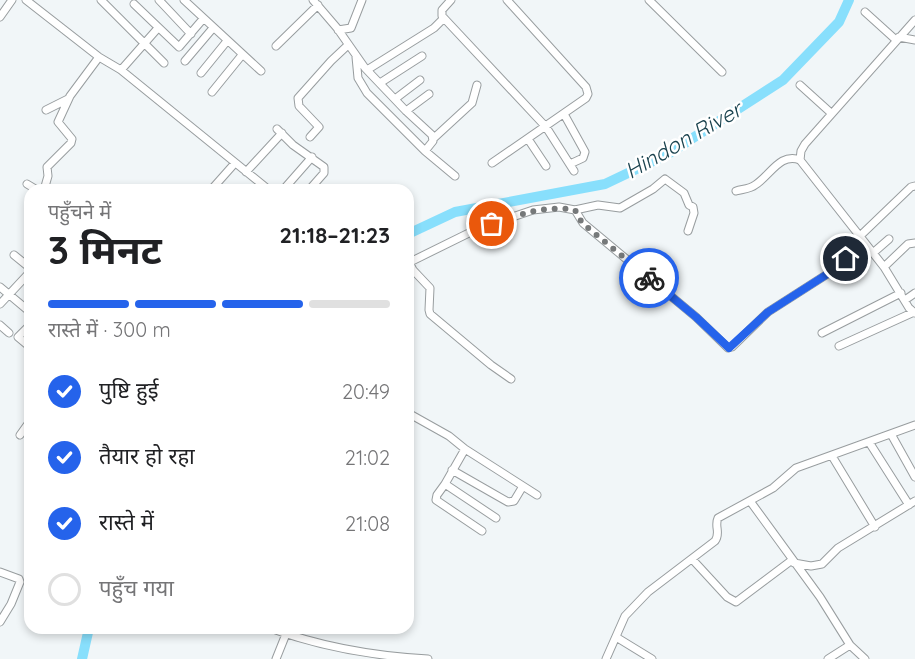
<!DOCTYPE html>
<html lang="hi">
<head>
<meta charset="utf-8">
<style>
  :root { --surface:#fff; --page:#f2f2f2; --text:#202124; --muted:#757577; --line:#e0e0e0; --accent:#2563eb }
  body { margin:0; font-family:Quicksand,"Noto Sans Devanagari",sans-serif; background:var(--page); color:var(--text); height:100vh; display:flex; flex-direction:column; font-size:22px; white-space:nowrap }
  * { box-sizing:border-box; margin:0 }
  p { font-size:20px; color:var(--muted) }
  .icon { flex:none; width:33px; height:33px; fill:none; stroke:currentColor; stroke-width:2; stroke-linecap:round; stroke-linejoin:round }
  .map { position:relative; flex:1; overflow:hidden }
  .sheet { position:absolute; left:24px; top:184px; width:390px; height:450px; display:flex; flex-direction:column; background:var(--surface); border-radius:18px; box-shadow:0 3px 9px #0003 }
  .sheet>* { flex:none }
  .pin { position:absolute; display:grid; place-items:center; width:51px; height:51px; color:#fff; margin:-26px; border:3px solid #fff; border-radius:50%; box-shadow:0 2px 6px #0007 }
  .courier { position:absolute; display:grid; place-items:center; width:60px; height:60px; margin:-30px; border:4px solid #2563eb; border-radius:50%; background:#fff; color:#222; box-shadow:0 2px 8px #0007 }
  .overview em { font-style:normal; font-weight:700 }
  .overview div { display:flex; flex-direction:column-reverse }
  .overview { display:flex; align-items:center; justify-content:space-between; height:102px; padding:0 24px }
  h1 { font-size:39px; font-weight:700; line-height:45px }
  .bar { display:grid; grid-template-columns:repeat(4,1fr); gap:9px 6px; align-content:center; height:72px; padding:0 24px }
  .bar i { height:8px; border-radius:4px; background:var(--line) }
  .bar .active { background:var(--accent) }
  .bar p { grid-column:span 4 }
  ol { padding:0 24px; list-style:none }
  li { display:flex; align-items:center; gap:18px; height:66px }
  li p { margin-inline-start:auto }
  li .icon { padding:6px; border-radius:50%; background:var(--accent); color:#fff; stroke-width:4 }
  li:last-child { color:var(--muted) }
  li i { width:33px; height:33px; border:3px solid var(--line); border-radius:50% }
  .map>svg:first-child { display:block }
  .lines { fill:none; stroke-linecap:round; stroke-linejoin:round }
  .river { stroke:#88dffc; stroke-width:10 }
  .street-casing { stroke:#989d9f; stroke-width:9 }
  .street { stroke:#fff; stroke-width:7 }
  .done { stroke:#76797a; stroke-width:6; stroke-dasharray:0 10.8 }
  .route { stroke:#2563eb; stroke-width:8 }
  .labels { text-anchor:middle; stroke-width:5; stroke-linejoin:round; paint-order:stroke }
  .water-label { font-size:22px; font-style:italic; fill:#1b434f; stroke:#fff }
</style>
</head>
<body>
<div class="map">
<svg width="915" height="659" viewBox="0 0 915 659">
  <rect width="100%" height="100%" fill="#f1f6f8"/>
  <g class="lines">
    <path class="river" d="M408,234L455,212L605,184L668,154L783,80L839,22L849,0
      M82,659L89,628"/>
    <defs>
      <path id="street" d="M26,0L99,57L121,70L269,190
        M101,0L164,63
        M159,0L191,34
        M184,0L261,71
        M313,0L337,28L365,68L406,111L432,135L433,141L425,151
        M451,0L442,10V16L546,127L574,171
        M649,0L722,72
        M134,4L179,47L203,19
        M865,12L896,40
        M0,17L12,0
        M338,30L351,28L362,0
        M899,37L915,40
        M276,46L318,5
        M356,57L358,78L367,93L425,151L455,176
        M185,61L213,28
        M121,70L158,28
        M367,70L434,28L444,18
        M201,73L227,41
        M380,83L422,56
        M800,85L831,113
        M212,92L242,55
        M395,99L420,80
        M46,110L68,99
        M406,111L429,94
        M564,114L585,152L583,158L570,164
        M277,129L293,145L324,167V173L309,190
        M310,137L319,127L299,106L298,98L331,61L348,45
        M434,138L472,103L477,85
        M528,139L546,166
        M800,160L801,151L805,144L915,20
        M492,163L586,98L588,94L586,87L507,0
        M246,172L282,133
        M27,184L37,190
        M44,190L48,176L47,167L71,143L72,139L58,122L70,96L99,57
        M211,190L235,163
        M283,190L312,157
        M736,191C743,189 750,189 755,185C770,176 780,152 800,160L884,267L909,308L915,313
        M575,210L583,223L696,317L728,348L732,347L768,312L829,273L865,244
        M29,236L30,237
        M860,236L911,187L915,186
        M873,253L889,239
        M14,255L30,268
        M409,262L413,270L430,288L429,310L430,314L491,365L511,379
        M408,263L477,229L533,210L559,207L575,210L598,205L620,208L653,189L665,179L684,193L689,205L693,207L694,213L688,231
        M884,267L908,244L915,243
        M0,287L30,312
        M905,300L915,293
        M0,304L30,272
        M0,325L9,333
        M30,325L18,337L30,347
        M822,333L901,293
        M839,346L914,312
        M408,413L449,436L465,449L537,495
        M891,434L915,477
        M20,435L30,421
        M869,442L909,505
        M465,449L445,484L496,518
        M832,456L875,527
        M452,470L508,502L514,501L523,486
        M445,484L437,495L436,500L482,531
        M750,501L820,597L850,645L865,659
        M692,559L727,597L736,602L792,560
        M794,563L811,566L822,564L838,548L915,501
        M0,572L19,579L20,582L11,604L0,622
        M270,628C321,647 374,656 428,659
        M616,637L652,659
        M276,659L286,634
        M606,659L625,616L648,592L715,541C721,533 714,526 718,518L773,488L796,468L915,425
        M828,659L850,645"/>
    </defs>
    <use href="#street" class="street-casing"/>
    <use href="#street" class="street"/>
  </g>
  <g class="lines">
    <path class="done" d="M492,224C521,214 545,205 575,210L582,223L649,278"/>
    <path class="route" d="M649,278L696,317L729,348L768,312L829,273L846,259"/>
  </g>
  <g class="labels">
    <g class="water-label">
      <text transform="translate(683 140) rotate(-30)" y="8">Hindon River</text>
    </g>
  </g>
</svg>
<div class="pin" style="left:492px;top:224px;background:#ea580c"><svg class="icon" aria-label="bag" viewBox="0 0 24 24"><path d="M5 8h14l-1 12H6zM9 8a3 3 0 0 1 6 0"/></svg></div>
<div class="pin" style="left:846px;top:259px;background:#1f2937"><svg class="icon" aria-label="home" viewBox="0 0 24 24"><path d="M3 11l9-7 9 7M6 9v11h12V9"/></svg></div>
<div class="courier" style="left:649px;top:278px"><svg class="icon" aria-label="bike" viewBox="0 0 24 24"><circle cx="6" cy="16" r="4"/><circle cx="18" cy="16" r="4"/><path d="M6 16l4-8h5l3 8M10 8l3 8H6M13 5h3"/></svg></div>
<section class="sheet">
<div class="overview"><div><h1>3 मिनट</h1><p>पहुँचने में</p></div><em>21:18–21:23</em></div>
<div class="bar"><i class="active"></i><i class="active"></i><i class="active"></i><i></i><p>रास्ते में · 300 m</p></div>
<ol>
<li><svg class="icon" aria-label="check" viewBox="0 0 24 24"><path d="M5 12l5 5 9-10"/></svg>पुष्टि हुई<p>20:49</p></li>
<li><svg class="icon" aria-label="check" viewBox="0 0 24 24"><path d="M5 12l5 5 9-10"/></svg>तैयार हो रहा<p>21:02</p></li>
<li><svg class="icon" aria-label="check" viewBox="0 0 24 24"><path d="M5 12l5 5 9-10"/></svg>रास्ते में<p>21:08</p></li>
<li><i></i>पहुँच गया</li>
</ol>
</section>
</div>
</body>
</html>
